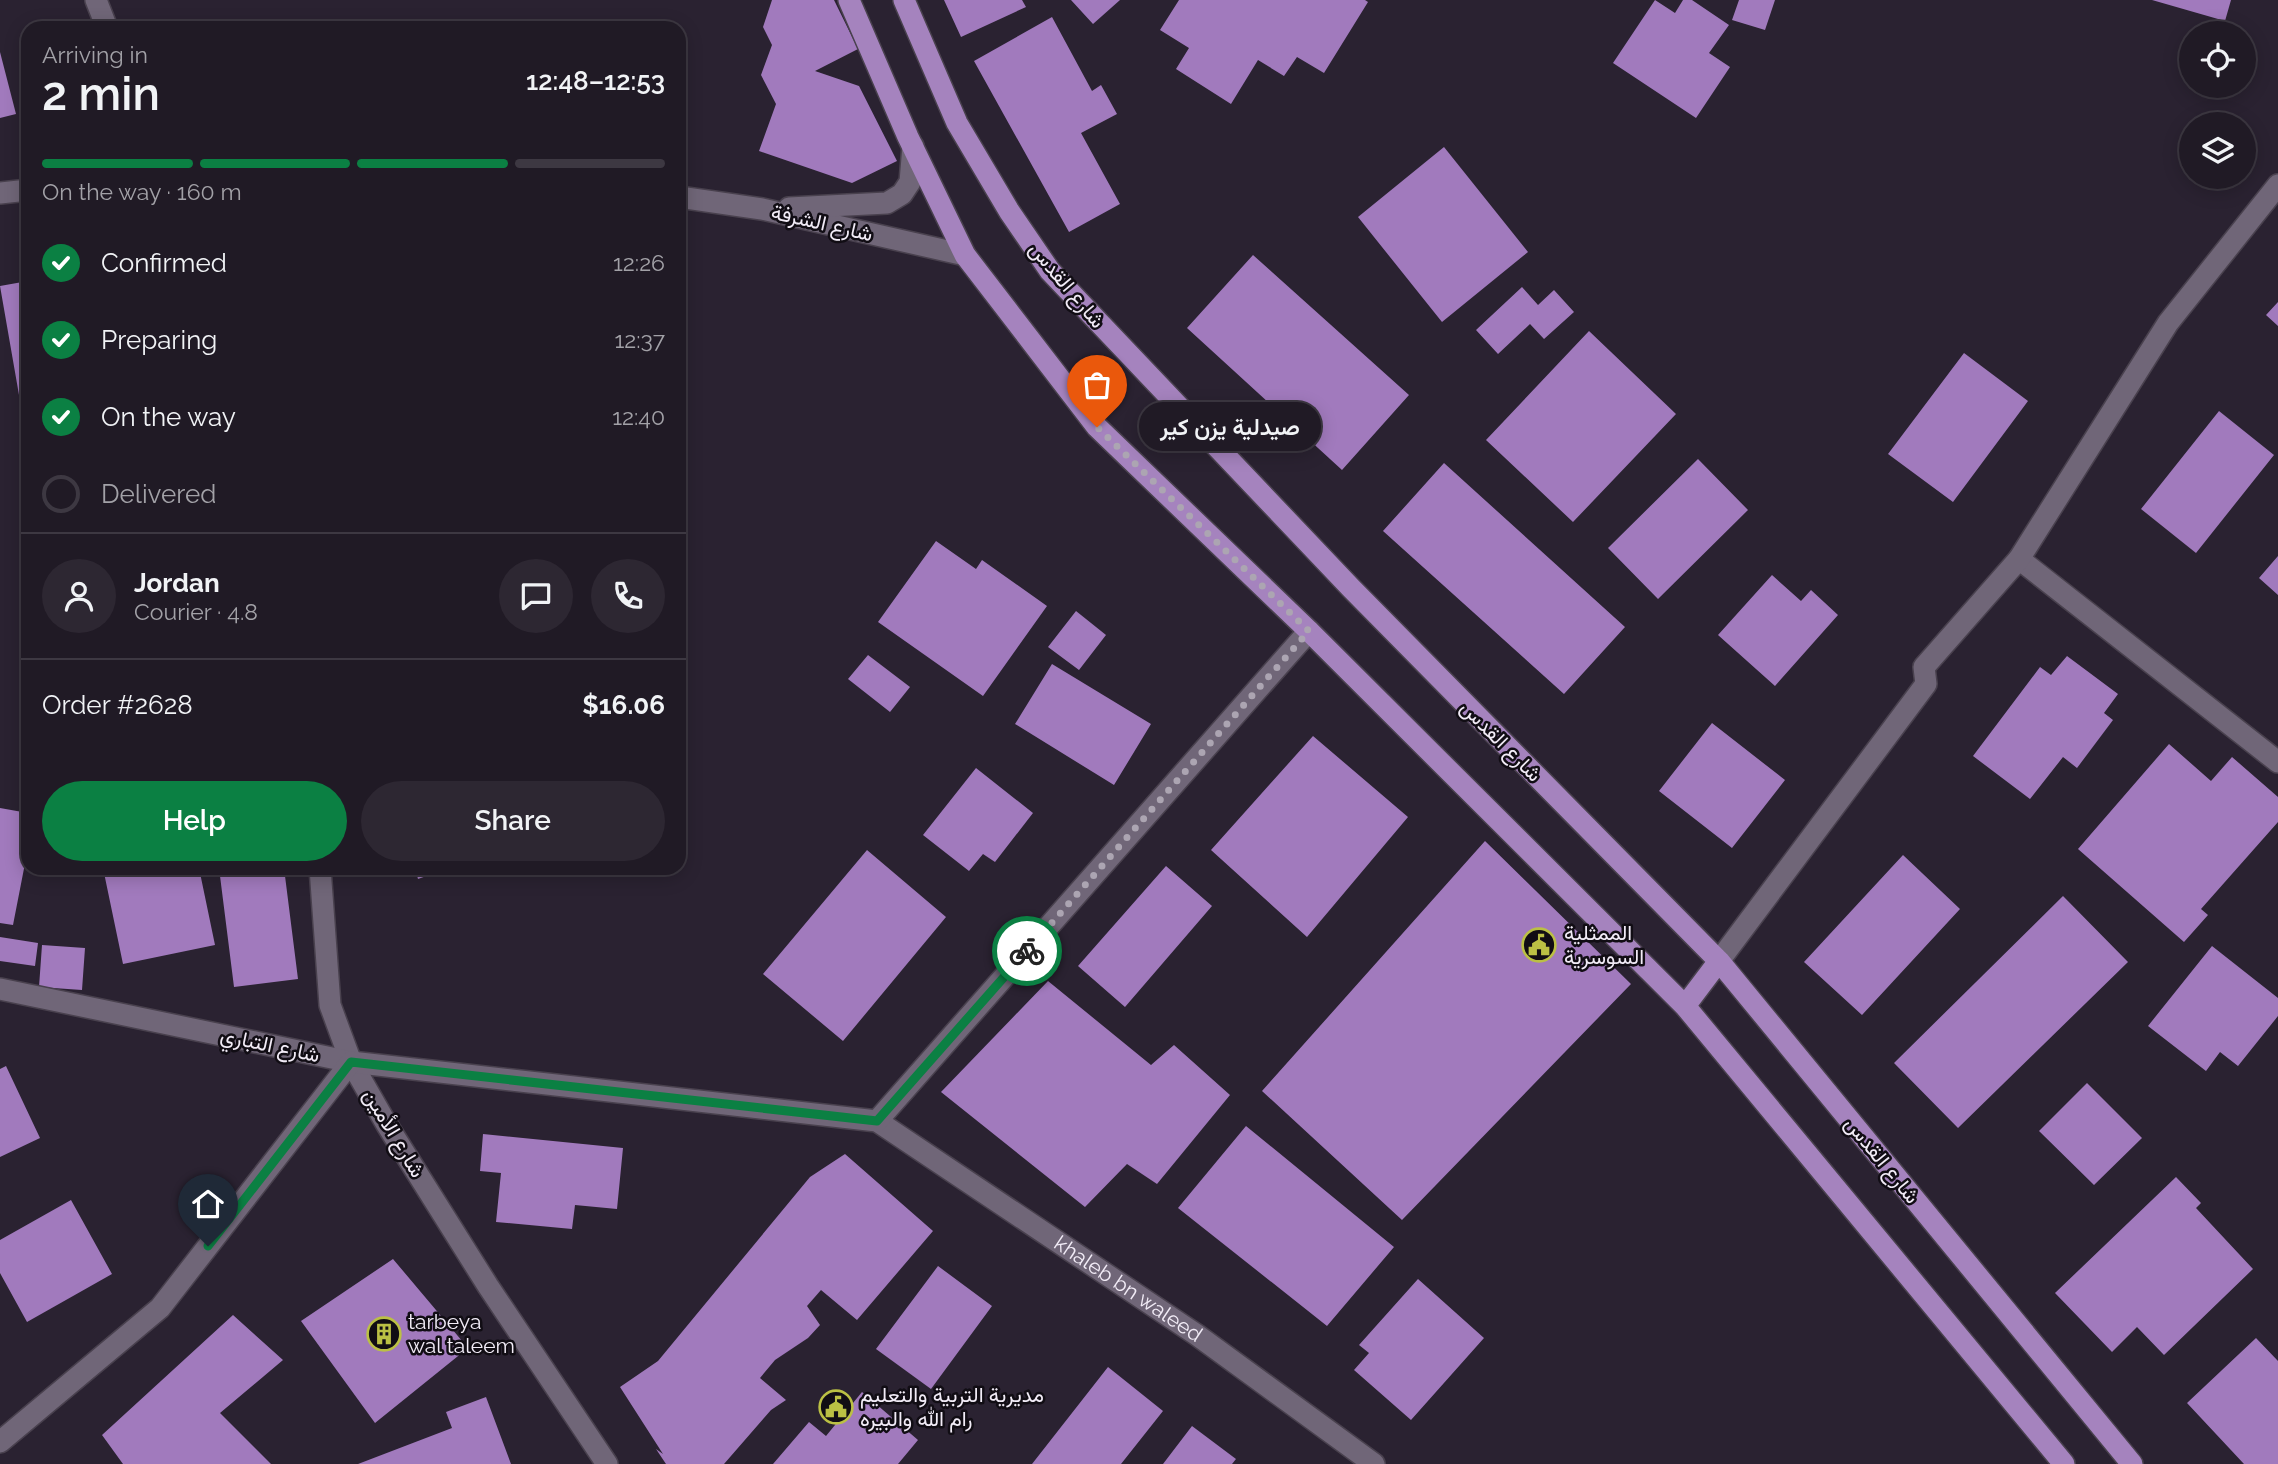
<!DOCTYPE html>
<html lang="en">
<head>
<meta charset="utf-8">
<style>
  :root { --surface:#201a25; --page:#2d2732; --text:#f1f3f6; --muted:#a2a1a7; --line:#3d3842; --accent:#0b8043 }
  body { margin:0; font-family:Raleway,Vazirmatn,sans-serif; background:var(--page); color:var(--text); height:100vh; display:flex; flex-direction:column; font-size:26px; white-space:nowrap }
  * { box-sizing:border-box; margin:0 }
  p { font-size:23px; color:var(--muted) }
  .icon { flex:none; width:38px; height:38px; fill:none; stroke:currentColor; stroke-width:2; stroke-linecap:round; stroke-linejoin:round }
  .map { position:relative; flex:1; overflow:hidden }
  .drawer { position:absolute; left:21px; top:21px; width:665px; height:854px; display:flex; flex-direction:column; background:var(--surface); border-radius:21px; box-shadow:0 4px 18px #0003,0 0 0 2px var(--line) }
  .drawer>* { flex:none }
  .tools { position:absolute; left:2179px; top:21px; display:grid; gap:14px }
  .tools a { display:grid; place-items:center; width:77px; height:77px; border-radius:50%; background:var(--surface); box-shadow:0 4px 18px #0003,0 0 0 2px var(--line); font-size:35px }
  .pin { position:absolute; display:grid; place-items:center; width:60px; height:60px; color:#fff; margin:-72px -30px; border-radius:50% 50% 50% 0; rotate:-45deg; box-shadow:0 0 7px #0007 }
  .pin .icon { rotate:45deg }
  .courier { position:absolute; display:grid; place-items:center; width:70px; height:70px; margin:-35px; border:5px solid #0b8043; border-radius:50%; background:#fff; color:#222; box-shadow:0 2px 9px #0007 }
  .bubble { position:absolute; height:49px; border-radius:24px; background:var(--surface); box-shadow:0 4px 18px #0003,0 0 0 2px var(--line); font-size:23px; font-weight:600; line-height:49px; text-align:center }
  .head em { font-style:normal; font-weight:600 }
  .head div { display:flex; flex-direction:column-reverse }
  .head { display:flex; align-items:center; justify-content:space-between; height:119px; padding:0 21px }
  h1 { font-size:46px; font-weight:600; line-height:52px }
  .bar { display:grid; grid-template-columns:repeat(4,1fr); gap:10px 7px; align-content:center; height:84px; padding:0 21px }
  .bar i { height:9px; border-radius:5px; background:var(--line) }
  .bar .active { background:var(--accent) }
  .bar p { grid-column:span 4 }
  .line { display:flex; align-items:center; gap:18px; padding:0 21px; border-top:2px solid var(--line) }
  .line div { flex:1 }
  .round { display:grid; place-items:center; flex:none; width:74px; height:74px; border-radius:37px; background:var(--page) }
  ol { padding:0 21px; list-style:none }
  li { display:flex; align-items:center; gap:21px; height:77px }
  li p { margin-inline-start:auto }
  li .icon { padding:7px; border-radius:50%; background:var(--accent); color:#fff; stroke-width:4 }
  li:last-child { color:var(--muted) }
  li i { width:38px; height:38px; border:4px solid var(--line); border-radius:50% }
  .button { display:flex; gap:14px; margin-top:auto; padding:14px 21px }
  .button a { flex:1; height:80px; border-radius:42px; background:var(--accent); color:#fff; font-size:28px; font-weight:600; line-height:80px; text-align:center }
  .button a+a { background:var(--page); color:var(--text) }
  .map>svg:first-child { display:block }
  .building { fill:#a17abd }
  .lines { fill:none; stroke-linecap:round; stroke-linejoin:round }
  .minor-casing { stroke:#49414e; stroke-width:24 }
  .major-casing { stroke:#49414e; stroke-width:24 }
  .minor { stroke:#706678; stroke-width:21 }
  .major { stroke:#a583be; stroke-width:21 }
  .done { stroke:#aca5b2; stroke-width:7; stroke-dasharray:0 12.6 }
  .route { stroke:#0b8043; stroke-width:9 }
  .labels { text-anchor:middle; stroke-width:5; stroke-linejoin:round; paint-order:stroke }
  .street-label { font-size:21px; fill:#f2ecf7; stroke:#110d14 }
  .poi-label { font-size:21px; fill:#f2ecf7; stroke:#110d14; text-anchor:start }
</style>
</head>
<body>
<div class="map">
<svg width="2278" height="1464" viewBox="0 0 2278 1464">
  <rect width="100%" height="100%" fill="#2a2231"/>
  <path class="building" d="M772,0H834L858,49L815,71L859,86L897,161L852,183L759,151L776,104L761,75L772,45L763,27Z
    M944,0H1022L1026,7L961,37Z
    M1071,0H1120L1093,24Z
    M1179,0H1365L1368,2L1324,73L1297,57L1284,76L1258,60L1231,104L1176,69L1189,48L1160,30Z
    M1655,0L1675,13L1683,0H1692L1729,25L1709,53L1730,67L1696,118L1613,63Z
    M1739,0H1775L1765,30L1732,20Z
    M2152,0H2231L2225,21Z
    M1052,17L1092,91L1101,85L1117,114L1081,133L1120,204L1069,232L974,61Z
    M0,52L16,114L0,118Z
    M1444,147L1528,252L1442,322L1358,217Z
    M1253,255L1409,395L1342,470L1187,328Z
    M28,281V393L19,395L0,286Z
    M1522,287L1538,305L1554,290L1574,312L1544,339L1530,324L1498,354L1476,330Z
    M2278,302V326L2266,315Z
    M1589,331L1676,414L1573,522L1486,440Z
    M1964,353L2028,401L1953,502L1888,454Z
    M2219,411L2274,455L2196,553L2141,509Z
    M1698,459L1748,510L1658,599L1608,548Z
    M1444,463L1625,627L1564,694L1383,531Z
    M936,541L976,569L982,560L1047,606L983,696L878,622Z
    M2278,556V595L2259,578Z
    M1772,575L1801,601L1811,590L1838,615L1775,686L1718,635Z
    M1076,611L1106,635L1079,670L1048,647Z
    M868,655L910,687L890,712L848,679Z
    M2067,656L2118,694L2104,713L2113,720L2077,768L2063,757L2030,799L1973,756L2040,667L2051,675Z
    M1052,664L1151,724L1114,785L1015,724Z
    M1712,723L1785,780L1732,848L1659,791Z
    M1313,736L1408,817L1307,937L1211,850Z
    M2169,744L2211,781L2232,757L2278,797V822L2201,909L2208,915L2184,942L2078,849Z
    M976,768L1033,813L995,862L983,854L969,871L923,835Z
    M0,808L28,813V848L13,925L0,923Z
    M1485,841L1631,984L1402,1220L1262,1091Z
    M867,850L946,917L843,1041L763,974Z
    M1903,855L1960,909L1862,1015L1804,962Z
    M1166,866L1212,906L1125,1007L1078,966Z
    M103,868H199L215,945L123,964Z
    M219,868H284L298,979L234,987Z
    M415,868H449L418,879Z
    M2063,896L2128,962L1958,1128L1894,1063Z
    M0,937L38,943L35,966L0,961Z
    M42,945L85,948L82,990L39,987Z
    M2212,946L2278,998V1016L2238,1066L2220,1052L2206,1071L2148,1026Z
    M1048,981L1151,1065L1174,1045L1230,1095L1157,1184L1127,1164L1085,1207L941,1092Z
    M6,1066L40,1138L0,1157V1069Z
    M2087,1083L2142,1138L2094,1185L2039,1131Z
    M1246,1126L1394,1247L1327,1326L1178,1208Z
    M483,1134L623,1148L617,1209L575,1205L572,1229L496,1222L501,1173L480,1171Z
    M845,1154L933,1231L857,1320L821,1290L807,1306L820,1325L808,1338L775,1360L760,1378L786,1400L771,1410L724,1464H666L656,1449L663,1454L620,1387L658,1361L810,1177Z
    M2176,1177L2201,1203L2196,1208L2253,1269L2164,1355L2137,1327L2112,1352L2055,1293Z
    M71,1200L112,1274L27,1322L0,1273V1240Z
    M393,1259L468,1348L375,1423L301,1321Z
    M938,1266L992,1306L931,1389L876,1349Z
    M1418,1279L1484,1338L1411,1420L1354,1370L1369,1353L1359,1345Z
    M233,1315L283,1360L220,1413L271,1464H123L102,1435Z
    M2256,1338L2278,1361V1464H2244L2187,1403Z
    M1108,1367L1163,1411L1121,1464H1032Z
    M862,1392L918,1440L898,1464H773L809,1422L826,1436Z
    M486,1397L511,1464H358L452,1428L446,1412Z
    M1192,1426L1236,1459L1232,1464H1163Z"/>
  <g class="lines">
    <defs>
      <g id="minor">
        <path d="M96,0L107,28"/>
        <path d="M0,193L28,190"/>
        <path d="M679,197L762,209L965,255"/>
        <path d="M789,208L887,203L902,194L910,182L913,146"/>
        <path d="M2019,559L2278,762"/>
        <path d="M320,868L330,1005L351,1062L387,1125L488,1286L607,1464"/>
        <path d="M1719,961L1926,684L1924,667L2019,559L2168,323L2278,185"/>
        <path id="s1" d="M0,989L351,1062L877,1121L1197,1335L1374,1464"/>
        <path d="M877,1121L1309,631"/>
        <path d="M0,1442L160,1308L351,1062"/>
      </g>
      <path id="major" d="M849,0L908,137L965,255L1097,427L1309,631L1685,1006L2064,1464
        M904,0L957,123L1009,211L1050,271L1351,588L1719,961L2132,1464
        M1685,1006L1719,961"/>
    </defs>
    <use href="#minor" class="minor-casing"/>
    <use href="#major" class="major-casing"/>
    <use href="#minor" class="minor"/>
    <use href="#major" class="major"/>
  </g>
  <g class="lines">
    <path class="done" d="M1027,951L1309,631L1097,427"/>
    <path class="route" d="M208,1246L351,1062L877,1121L1027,951"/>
  </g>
  <defs>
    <symbol id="civic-ring" viewBox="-11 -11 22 22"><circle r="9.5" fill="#110d14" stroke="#bbc044" stroke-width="1.5"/><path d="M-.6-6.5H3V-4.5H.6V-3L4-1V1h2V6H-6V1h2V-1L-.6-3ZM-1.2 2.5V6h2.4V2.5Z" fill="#bbc044"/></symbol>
    <symbol id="building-ring" viewBox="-11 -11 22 22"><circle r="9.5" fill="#110d14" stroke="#bbc044" stroke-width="1.5"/><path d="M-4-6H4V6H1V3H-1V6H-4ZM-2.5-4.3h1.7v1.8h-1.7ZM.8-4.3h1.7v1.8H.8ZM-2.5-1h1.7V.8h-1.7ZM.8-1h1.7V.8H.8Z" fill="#bbc044"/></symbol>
  </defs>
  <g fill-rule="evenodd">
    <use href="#civic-ring" x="1520" y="926" width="38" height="38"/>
    <use href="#building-ring" x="365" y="1315" width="38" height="38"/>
    <use href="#civic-ring" x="817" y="1388" width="38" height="38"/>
  </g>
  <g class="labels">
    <g class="street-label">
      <text transform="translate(822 223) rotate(13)" y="7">شارع الشرفة</text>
      <text transform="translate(1067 285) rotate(50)" y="7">شارع القدس</text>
      <text transform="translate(1501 741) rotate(45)" y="7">شارع القدس</text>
      <text transform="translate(270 1045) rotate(12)" y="7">شارع التباري</text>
      <text transform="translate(394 1133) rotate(59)" y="7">شارع الأمين</text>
      <text transform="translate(1882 1160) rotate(51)" y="7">شارع القدس</text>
      <text dy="7" stroke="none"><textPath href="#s1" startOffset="1190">khaleb bn waleed</textPath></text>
    </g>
    <g class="poi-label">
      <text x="1564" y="940">الممثلية<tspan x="1564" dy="24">السوسرية</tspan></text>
      <text x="408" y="1329">tarbeya<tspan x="408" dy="24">wal taleem</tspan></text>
      <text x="860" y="1402">مديرية التربية والتعليم<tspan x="860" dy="24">رام الله والبيره</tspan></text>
    </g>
  </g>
</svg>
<div class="tools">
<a><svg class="icon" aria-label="locate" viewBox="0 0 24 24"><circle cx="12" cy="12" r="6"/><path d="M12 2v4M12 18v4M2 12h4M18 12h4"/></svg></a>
<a><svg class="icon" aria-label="layers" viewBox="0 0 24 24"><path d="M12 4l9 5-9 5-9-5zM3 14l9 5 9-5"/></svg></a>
</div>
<div class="pin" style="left:1097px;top:427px;background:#ea580c"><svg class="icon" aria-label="bag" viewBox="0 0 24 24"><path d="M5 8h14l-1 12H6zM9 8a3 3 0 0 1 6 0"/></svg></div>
<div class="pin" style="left:208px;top:1246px;background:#1f2937"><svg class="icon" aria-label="home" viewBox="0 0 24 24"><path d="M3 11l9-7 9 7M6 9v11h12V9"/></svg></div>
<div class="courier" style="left:1027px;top:951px"><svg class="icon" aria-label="bike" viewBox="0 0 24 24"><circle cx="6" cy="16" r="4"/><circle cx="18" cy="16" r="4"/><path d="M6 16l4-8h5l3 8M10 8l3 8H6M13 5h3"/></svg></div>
<div class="bubble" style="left:1139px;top:402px;width:182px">صيدلية يزن كير</div>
<section class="drawer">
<div class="head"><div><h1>2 min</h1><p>Arriving in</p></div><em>12:48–12:53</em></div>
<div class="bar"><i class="active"></i><i class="active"></i><i class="active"></i><i></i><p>On the way · 160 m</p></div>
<ol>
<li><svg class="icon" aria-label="check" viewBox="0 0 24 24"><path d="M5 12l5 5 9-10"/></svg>Confirmed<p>12:26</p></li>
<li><svg class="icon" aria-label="check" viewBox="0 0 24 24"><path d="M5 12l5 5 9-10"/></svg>Preparing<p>12:37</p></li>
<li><svg class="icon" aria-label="check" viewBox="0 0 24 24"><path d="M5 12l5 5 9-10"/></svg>On the way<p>12:40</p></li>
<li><i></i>Delivered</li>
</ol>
<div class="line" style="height:126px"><a class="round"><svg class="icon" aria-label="person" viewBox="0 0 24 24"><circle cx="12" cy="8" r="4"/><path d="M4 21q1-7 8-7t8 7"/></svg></a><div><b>Jordan</b><p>Courier · 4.8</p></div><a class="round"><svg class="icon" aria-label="chat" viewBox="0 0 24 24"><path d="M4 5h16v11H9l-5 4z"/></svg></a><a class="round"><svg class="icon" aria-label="phone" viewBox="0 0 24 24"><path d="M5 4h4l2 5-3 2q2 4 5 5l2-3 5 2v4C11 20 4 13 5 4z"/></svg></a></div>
<div class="line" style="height:91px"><div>Order #2628</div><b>$16.06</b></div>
<div class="button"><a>Help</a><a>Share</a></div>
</section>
</div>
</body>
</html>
